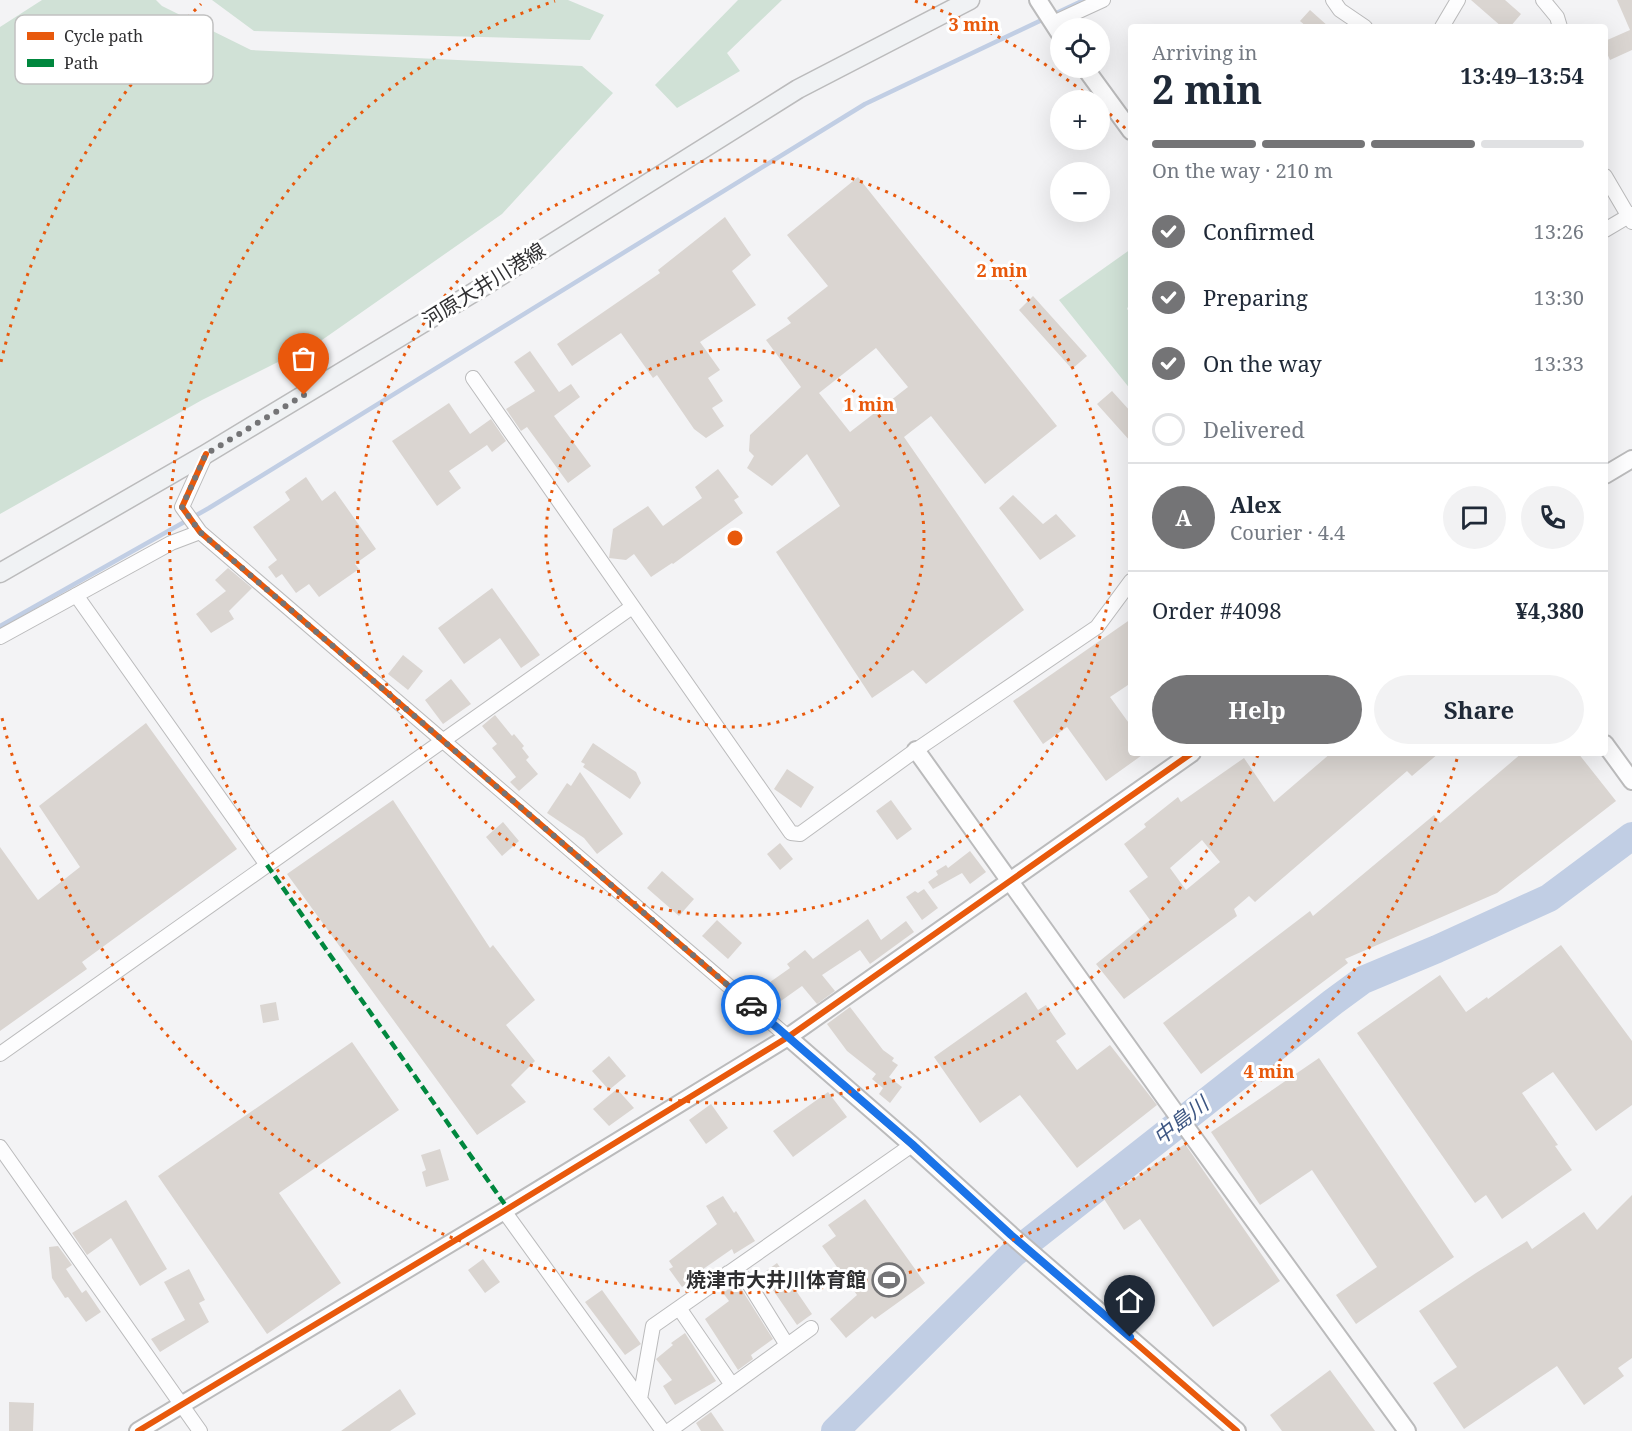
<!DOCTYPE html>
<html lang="en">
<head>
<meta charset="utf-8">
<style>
  :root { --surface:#fff; --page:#f2f2f3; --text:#1f2937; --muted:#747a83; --line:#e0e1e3; --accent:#747476 }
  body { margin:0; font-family:"Noto Serif","Noto Sans JP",serif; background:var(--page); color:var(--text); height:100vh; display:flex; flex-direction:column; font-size:22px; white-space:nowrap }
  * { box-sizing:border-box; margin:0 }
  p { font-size:20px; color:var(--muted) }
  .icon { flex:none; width:33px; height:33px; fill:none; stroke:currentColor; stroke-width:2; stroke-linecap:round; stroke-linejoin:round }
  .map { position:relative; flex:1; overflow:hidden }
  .sheet { position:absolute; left:1128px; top:24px; width:480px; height:732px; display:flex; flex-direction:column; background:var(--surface); border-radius:6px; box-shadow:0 6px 24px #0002 }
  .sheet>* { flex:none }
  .fabs { position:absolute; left:1050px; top:18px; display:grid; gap:12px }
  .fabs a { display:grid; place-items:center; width:60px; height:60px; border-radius:50%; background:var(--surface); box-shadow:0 6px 24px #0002; font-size:30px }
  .pin { position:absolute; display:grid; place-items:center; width:51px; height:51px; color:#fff; margin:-62px -26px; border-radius:50% 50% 50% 0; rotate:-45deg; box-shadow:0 0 6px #0007 }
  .pin .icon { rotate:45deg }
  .courier { position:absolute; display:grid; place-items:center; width:60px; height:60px; margin:-30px; border:4px solid #1a73e8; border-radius:50%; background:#fff; color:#222; box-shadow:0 2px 8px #0007 }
  .headline em { font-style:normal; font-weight:700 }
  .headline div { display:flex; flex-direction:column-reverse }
  .headline { display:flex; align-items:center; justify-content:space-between; height:102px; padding:0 24px }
  h1 { font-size:39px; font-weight:700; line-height:45px }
  .bar { display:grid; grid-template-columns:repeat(4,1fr); gap:9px 6px; align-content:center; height:72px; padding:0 24px }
  .bar i { height:8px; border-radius:4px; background:var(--line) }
  .bar .active { background:var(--accent) }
  .bar p { grid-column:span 4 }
  .line { display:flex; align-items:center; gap:15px; padding:0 24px; border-top:2px solid var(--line) }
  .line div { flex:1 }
  .round { display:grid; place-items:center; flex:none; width:63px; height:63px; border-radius:32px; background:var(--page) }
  ol { padding:0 24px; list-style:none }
  li { display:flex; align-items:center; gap:18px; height:66px }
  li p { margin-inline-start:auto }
  li .icon { padding:6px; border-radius:50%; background:var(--accent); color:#fff; stroke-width:4 }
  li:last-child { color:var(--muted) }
  li i { width:33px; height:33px; border:3px solid var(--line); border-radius:50% }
  .primary-button { display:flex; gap:12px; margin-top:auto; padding:12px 24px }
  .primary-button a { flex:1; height:69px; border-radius:36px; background:var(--accent); color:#fff; font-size:24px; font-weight:700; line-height:69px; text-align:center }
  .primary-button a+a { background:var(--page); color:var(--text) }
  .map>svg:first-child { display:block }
  .green { fill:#d0e1d6 }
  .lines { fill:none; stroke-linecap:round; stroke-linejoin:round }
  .stream { stroke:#c1cee4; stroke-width:4.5 }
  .river { stroke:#c1cee4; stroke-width:28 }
  .building { fill:#dad5d1; fill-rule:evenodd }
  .minor-casing { stroke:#bbbbbc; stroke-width:16 }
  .tertiary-casing { stroke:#bbbbbc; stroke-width:20 }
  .secondary-casing { stroke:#bbbbbc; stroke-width:21 }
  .minor { stroke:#fdfdfe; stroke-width:14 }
  .tertiary { stroke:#fdfdfe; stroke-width:16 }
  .secondary { stroke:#f0f2f4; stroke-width:18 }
  .quiet { stroke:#00873e; stroke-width:4.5; stroke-dasharray:9 4.5; stroke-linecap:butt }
  .cycleway-casing { stroke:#fff; stroke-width:10 }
  .cycleway { stroke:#e8590c; stroke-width:6 }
  .done { stroke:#747476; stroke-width:6; stroke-dasharray:0 10.8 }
  .route { stroke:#1a73e8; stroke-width:8 }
  .ring { fill:none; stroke:#e8590c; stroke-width:3; stroke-dasharray:3 6 }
  .labels { text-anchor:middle; stroke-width:6; stroke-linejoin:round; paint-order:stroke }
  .street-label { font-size:20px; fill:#2f2f31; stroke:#fff }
  .poi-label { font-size:20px; font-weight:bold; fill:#2f2f31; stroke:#fff; text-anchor:end }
  .water-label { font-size:21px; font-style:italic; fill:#3e5783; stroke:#fff }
  .key { fill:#fff; stroke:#c1c1c1; stroke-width:1.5 }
  .key-label { font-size:16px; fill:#2f2f31 }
  .centre { fill:#e8590c; stroke:#fff; stroke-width:3 }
  .ring-label { font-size:18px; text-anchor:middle; font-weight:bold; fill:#e8590c; stroke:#fff; stroke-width:6; stroke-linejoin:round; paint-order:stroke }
</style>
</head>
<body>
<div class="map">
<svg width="1632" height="1431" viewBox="0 0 1632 1431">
  <rect width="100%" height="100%" fill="#f3f3f5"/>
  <path class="green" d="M42,0H156L162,6L251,50L582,66L613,93L502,214L322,340L202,400L0,514V27Z
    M212,0H568L604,15L590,40L254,31Z
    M738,0H782L727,53L740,71L677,108L655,85Z
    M1131,249V300L1127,309L1131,313V390L1059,300Z"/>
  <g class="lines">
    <path class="stream" d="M0,626L209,508L865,104L1084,0"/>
    <path class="river" d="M835,1431L1013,1254L1333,1002L1363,980L1437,949L1549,898L1632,836"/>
  </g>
  <path class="building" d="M1471,0H1505L1521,14L1510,27H1502Z
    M1617,0H1632V50L1610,60L1605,49V41L1630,30Z
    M1310,10L1329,27H1307L1300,21Z
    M858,177L1057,426L985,484L931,416L904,437L1024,610L926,684L913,670L872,698L776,552L840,506L807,454L772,486L747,468L754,456L749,451L750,435L801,387L766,340L791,323L787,318L828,286L787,235ZM876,348L908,387L850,432L819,393Z
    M725,217L751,255L732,271L756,305L700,342L720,370L708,378L723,401L712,408L724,426L706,438L694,429L657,375L653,378L621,333L572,366L557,344L660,273L658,270Z
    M1033,296L1087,356L1072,369L1019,310Z
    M530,351L559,392L571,384L580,397L554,416L591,466L568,483L527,427L521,431L506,409L535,391L514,362Z
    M1112,391L1131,412V442L1097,404Z
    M449,403L470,434L491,419L506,441L492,452L487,445L449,471L461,488L437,506L392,441Z
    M718,469L739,497L734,500L743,513L673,564L672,563L651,577L634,554L626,560L609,558L613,529L648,506L663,526L702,498L695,487Z
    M306,477L322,501L335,491L376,549L355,564L359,569L319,597L309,584L296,593L282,574L276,578L268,567L277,560L253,527L290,500L285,492Z
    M1013,495L1043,524L1056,514L1076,536L1040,560L999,508Z
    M228,568L252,588L229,611L234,619L211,633L196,614L226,591L215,580Z
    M492,588L540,655L521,668L500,638L464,664L438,628Z
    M1131,619V683L1110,697L1131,726V753H1145L1106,781L1067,727L1043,744L1013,701Z
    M403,655L423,671L408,690L388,674Z
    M451,679L471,704L443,724L425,700Z
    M495,715L512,736L514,734L524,746L522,748L529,757L526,760L538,774L519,791L510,782L516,777L492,748L497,744L482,726Z
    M146,723L237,849L82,962L87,969L0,1031V847L38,900L80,867L39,806Z
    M593,743L636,772L641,783L630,799L583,767L585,764L581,762Z
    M1331,753H1439L1412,776L1407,771L1255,902L1249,896L1234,909L1237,916L1124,999L1096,964L1150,920L1129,891L1148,877L1124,844L1146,827L1144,824L1178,797L1181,802L1244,758L1274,802ZM1202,840L1220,862L1186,890L1170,868Z
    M1522,753H1578L1616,801L1497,893L1345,959L1348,963L1201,1074L1163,1023L1310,911L1313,916L1434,815L1440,823Z
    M787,769L814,787L801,808L774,789Z
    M580,772L623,834L597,854L584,838L547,813L567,783L571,786Z
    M393,800L490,948L493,945L535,1000L506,1025L535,1061L511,1085L526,1102L477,1135L287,874Z
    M891,800L912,829L897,840L876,811Z
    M503,822L519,841L502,856L486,837Z
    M780,843L793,859L780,870L767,854Z
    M970,851L986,872L970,884L962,873L933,889L928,882L938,875L936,871L946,865L948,868Z
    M662,871L694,899L679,916L647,888Z
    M924,889L938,908L922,920L906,897L915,891L918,893Z
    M868,919L881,940L906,921L914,932L870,964L860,950L822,975L835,991L817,1004L802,986L771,1008L759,990L790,968L787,964L805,950L813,959Z
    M717,920L742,943L728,959L702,936Z
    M1561,945L1632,1041V1105L1596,1131L1553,1072L1522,1093L1558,1145L1555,1146L1572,1170L1502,1219L1486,1195L1475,1203L1357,1033L1440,975L1466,1012L1487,997L1488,999Z
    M1026,992L1038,1010L1046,1005L1066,1034L1056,1041L1077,1070L1110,1045L1157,1105L1077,1168L1020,1095L980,1123L934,1057Z
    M276,1002L279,1020L263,1023L260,1005Z
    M850,1007L883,1050L894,1058L892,1061L898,1065L889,1077L902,1087L890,1103L879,1094L883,1088L872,1079L876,1074L847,1051L827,1024Z
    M352,1042L399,1110L279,1193L341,1283L267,1334L158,1176Z
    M609,1056L626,1076L609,1090L592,1071Z
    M1319,1058L1454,1257L1356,1324L1336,1295L1377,1267L1312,1170L1260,1205L1211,1132Z
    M617,1089L634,1108L609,1126L593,1109Z
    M828,1092L847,1117L793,1157L773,1131Z
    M711,1104L728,1128L706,1144L689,1120Z
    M1185,1144L1280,1281L1213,1327L1140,1219L1124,1230L1104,1199Z
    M440,1149L449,1180L426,1187L422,1172L426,1170L421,1155Z
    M1632,1195V1358L1618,1368L1624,1376L1584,1405L1557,1366L1464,1429L1433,1383L1457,1367L1419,1311L1476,1273L1527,1241L1532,1249L1584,1212L1597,1230Z
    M723,1196L734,1213L736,1211L755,1241L734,1254L732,1249L696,1274L698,1276L682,1287L669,1269L673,1267L669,1261L717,1224L706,1206Z
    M865,1199L925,1283L875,1319L872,1316L846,1338L830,1319L857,1295L822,1246L836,1236L828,1225Z
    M126,1200L167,1269L140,1286L111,1238L87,1255L72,1233Z
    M58,1246L72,1265L66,1269L82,1293L86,1290L101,1312L86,1322L68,1297L65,1298L52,1278L49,1247Z
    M483,1259L500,1282L485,1293L468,1270Z
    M777,1263L812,1314L797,1325L762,1274Z
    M189,1269L205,1300L199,1303L209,1322L160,1352L151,1339L185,1320L164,1282Z
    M734,1285L740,1287L773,1339L751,1355L753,1359L738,1370L705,1319L729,1301L723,1293Z
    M602,1290L641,1344L625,1355L585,1302Z
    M685,1333L716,1381L675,1405L663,1386L672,1380L656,1359L673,1345L671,1343Z
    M1330,1370L1375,1431H1282L1270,1415Z
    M400,1389L416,1414L390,1431H341Z
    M9,1402L34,1403L33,1431H9Z
    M711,1412L724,1431H701L696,1423Z"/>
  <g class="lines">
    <defs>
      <path id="minor" d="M1333,0L1340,10L1365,27
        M1543,0L1557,17L1560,27
        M1053,23L1103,0
        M1442,27L1458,0
        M1605,176L1632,222
        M1605,230L1632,214
        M473,378L791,833L800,834L916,750L1097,627L1131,581
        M206,454L182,507L200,532L788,1037
        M76,595L267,865
        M0,637L171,543L200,532
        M0,1054L632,607
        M0,1147L200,1431
        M504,1211L663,1431
        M728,1273L746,1279L787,1345
        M679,1308L732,1385
        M640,1399L653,1326L912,1145
        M669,1431L811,1328"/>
      <path id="tertiary" d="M1038,0L1060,34
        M1085,68L1131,131
        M1605,475L1632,459
        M1605,744L1632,781
        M916,750L1172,1108L1407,1431
        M788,1037L912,1145L1011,1235L1237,1431
        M138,1431L504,1211L788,1037L1192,753"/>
      <path id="secondary" d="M0,573L206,454L481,288L798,89L970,0"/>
    </defs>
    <use href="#minor" class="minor-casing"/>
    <use href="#tertiary" class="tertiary-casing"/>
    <use href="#secondary" class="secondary-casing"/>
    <use href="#minor" class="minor"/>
    <use href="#tertiary" class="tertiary"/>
    <use href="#secondary" class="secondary"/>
    <path class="quiet" d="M267,865L508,1209"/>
    <defs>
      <path id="cycleway" d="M206,454L182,507L200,532L788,1037L912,1145L1011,1235L1237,1431
        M138,1431L504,1211L788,1037L1192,753"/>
    </defs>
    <use href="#cycleway" class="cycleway-casing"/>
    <use href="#cycleway" class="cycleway"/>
  </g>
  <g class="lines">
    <path class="done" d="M304,395L206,454L182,507L200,532L751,1005"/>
    <path class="route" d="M751,1005L912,1144L1011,1235L1130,1337"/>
  </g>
  <g class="ring">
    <circle cx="735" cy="538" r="189"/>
    <circle cx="735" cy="538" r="378"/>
    <path d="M1258 755A566 566 0 1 1 555 1M915 1A566 566 0 0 1 1091 98M1103 108A566 566 0 0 1 1128 131"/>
    <path d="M1457 759A755 755 0 0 1 1 714M1 362A755 755 0 0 1 201 4"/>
  </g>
  <defs>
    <symbol id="stadium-ring" viewBox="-11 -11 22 22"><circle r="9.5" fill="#fff" stroke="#747476" stroke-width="1.5"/><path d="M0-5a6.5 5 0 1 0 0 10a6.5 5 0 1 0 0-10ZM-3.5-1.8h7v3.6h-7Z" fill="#747476"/></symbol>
  </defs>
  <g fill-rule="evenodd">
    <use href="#stadium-ring" x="870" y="1261" width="38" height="38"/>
  </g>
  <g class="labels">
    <g class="street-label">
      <text transform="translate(484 285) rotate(-32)" y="7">河原大井川港線</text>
    </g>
    <g class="poi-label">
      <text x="866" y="1287">焼津市大井川体育館</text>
    </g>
    <g class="water-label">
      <text transform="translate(1181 1121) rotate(-38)" y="7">中島川</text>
    </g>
  </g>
  <rect x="15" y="15" width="198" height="69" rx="9" class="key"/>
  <rect x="27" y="32" width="27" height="8" fill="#e8590c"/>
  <rect x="27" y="59" width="27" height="8" fill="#00873e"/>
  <g class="key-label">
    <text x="64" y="42">Cycle path</text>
    <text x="64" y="69">Path</text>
  </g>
  <circle cx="735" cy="538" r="9" class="centre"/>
  <g class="ring-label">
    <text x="974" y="31">3 min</text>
    <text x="1002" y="277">2 min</text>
    <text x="869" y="411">1 min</text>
    <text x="1269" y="1078">4 min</text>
  </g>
</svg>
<div class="fabs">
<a><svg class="icon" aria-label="locate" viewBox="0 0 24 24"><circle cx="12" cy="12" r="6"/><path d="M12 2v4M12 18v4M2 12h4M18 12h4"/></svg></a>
<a>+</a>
<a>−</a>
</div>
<div class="pin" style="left:304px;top:395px;background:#ea580c"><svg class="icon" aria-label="bag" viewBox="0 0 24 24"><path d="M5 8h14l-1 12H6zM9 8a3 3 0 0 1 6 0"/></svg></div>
<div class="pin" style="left:1130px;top:1337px;background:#1f2937"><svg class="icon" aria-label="home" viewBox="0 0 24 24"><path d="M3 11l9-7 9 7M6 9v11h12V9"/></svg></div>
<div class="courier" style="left:751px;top:1005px"><svg class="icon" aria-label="car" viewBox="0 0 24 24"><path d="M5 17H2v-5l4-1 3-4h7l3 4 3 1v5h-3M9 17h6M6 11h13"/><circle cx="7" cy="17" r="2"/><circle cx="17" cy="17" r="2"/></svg></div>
<section class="sheet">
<div class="headline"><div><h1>2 min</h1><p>Arriving in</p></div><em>13:49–13:54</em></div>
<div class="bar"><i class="active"></i><i class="active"></i><i class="active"></i><i></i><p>On the way · 210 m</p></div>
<ol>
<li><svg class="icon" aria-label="check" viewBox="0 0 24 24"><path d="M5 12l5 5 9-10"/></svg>Confirmed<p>13:26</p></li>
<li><svg class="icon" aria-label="check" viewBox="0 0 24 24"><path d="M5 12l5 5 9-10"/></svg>Preparing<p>13:30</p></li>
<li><svg class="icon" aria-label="check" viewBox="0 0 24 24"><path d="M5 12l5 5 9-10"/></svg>On the way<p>13:33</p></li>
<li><i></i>Delivered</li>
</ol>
<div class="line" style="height:108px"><b class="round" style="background:var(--accent);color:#fff">A</b><div><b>Alex</b><p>Courier · 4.4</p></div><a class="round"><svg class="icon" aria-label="chat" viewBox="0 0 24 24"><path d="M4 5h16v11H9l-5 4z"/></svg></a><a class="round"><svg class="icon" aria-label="phone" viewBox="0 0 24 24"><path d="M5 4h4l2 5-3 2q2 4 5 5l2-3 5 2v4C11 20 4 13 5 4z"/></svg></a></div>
<div class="line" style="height:78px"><div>Order #4098</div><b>¥4,380</b></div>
<div class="primary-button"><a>Help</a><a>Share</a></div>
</section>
</div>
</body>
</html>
